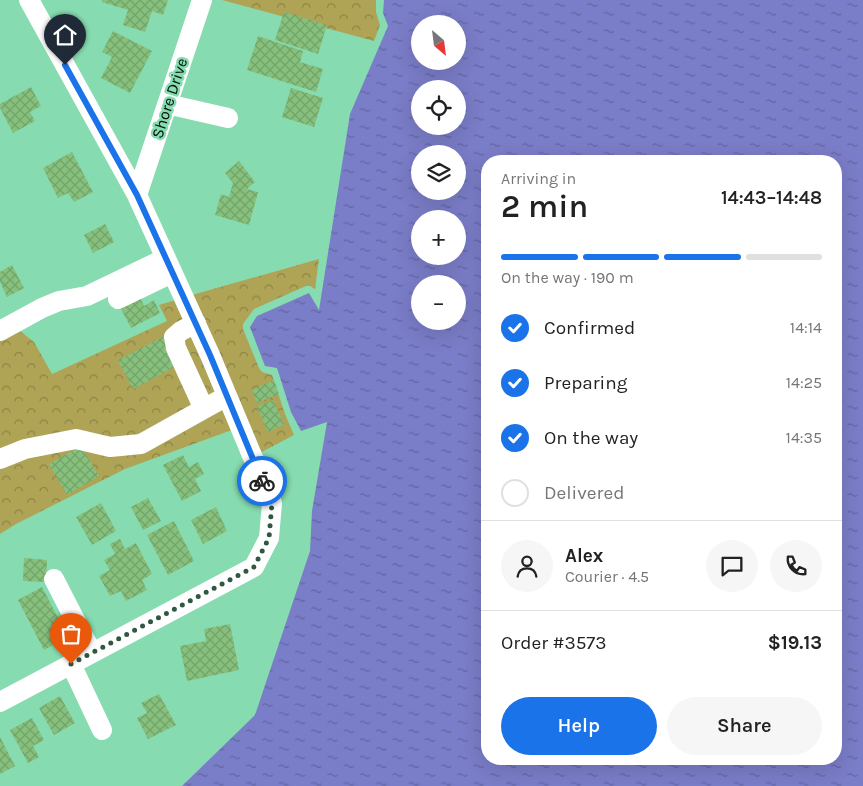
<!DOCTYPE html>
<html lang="en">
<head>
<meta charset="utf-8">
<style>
  :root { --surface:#fff; --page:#f6f6f6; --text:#222; --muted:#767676; --line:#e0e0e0; --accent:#1a73e8 }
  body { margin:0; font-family:Karla,sans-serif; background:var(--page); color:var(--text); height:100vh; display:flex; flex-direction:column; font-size:19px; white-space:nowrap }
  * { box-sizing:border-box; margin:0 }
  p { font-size:16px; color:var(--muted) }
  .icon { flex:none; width:28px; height:28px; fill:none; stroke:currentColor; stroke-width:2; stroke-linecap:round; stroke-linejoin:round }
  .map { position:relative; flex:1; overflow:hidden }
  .panel { position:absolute; left:481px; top:155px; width:361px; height:610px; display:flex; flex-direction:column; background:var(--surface); border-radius:20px; box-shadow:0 5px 20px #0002 }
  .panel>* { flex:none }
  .needle { width:32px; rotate:152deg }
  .controls { position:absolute; left:411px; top:15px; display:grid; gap:10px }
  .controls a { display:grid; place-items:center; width:55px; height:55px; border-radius:50%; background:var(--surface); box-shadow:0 5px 20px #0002; font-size:25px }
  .pin { position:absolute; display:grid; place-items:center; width:42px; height:42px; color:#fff; margin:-51px -21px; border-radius:50% 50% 50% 0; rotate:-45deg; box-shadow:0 0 5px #0007 }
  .pin .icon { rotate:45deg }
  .courier { position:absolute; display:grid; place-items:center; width:50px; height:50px; margin:-25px; border:4px solid #1a73e8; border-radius:50%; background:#fff; color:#222; box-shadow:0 1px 6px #0007 }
  .summary em { font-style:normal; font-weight:600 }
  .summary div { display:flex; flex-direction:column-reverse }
  .summary { display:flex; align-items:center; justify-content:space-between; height:85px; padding:0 20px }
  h1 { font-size:32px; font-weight:600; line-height:38px }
  .bar { display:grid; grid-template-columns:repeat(4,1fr); gap:8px 5px; align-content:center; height:60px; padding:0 20px }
  .bar i { height:6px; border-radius:4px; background:var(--line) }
  .bar .selected { background:var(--accent) }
  .bar p { grid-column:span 4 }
  .line { display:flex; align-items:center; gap:12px; padding:0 20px; border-top:1px solid var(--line) }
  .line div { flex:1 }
  .round { display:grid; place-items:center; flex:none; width:52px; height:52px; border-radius:26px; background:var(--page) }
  ol { padding:0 20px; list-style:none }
  li { display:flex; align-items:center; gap:15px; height:55px }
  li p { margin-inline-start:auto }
  li .icon { padding:5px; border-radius:50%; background:var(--accent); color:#fff; stroke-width:4 }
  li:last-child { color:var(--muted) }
  li i { width:28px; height:28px; border:2px solid var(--line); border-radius:50% }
  .button { display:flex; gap:10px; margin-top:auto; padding:10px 20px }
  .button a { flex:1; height:58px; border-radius:30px; background:var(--accent); color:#fff; font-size:20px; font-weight:600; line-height:58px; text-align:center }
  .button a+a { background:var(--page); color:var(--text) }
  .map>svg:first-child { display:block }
  .park { fill:url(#park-crowns) }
  .water { fill:url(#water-ripples); fill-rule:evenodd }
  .building { fill:url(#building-cross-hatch) }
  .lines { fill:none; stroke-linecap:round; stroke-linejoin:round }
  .minor { stroke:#fff; stroke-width:20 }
  .done { stroke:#2f5842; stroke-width:5; stroke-dasharray:0 9 }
  .route { stroke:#1a73e8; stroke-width:6 }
  .labels { text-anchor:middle; stroke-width:5; stroke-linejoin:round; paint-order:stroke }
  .street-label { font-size:16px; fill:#001107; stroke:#86dcb0 }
</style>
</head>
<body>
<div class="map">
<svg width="863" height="786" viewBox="0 0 863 786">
  <defs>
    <pattern id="park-crowns" width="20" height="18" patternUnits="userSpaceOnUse" patternTransform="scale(1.25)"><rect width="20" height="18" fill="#afa456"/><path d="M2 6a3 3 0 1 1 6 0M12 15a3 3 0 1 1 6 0" fill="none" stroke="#8c8445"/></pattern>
    <pattern id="water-ripples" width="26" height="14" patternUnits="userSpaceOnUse" patternTransform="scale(1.25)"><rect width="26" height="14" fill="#7a7dc7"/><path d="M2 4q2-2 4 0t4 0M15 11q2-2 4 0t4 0" fill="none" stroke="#6265a0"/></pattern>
    <pattern id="building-cross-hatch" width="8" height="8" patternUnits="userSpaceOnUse" patternTransform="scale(1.25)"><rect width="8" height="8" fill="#86c07c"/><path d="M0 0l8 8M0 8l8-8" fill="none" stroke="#72a46a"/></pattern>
  </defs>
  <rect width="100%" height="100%" fill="#86dcb0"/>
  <path class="park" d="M222,0H376V12L380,25L374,41Z
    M319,259L315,289L310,286H306L254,309L243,324V329L259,368L262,372L272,375L285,414L294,435L260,453L192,295Z
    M176,300L232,430L125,469L16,524L0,534V336L15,327L34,342L52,374L167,321L159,305Z"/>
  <path class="water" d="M384,0H863V786H182L255,715L310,551L312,511L327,422L301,431L291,412L277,368L265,366L250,327L257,316L309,293L319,310L350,114L388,26L383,13ZM420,24H458V61H420ZM420,89H458V126H420ZM420,154H458V191H420ZM488,161H836V759H488ZM420,219H458V256H420ZM420,284H458V321H420Z"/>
  <path class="building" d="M102,0H168L163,15L152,11L145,32L123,25L128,10L102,2Z
    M284,12L327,25L318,54L275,40Z
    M113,31L152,51L130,93L101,78L112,57L102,52Z
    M258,36L303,51L300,62L323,69L316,92L247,70Z
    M31,87L41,106L30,112L35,121L13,133L0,108V104Z
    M291,88L323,98L314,127L282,117Z
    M72,152L93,192L74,202L68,193L58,198L43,168Z
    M239,161L255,182L247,189L258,192L249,225L215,215L221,194L229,197L233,183L225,173Z
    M105,224L114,242L93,253L84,235Z
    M12,265L24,288L7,297L0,282V272Z
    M138,293L144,306L154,300L160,313L131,328L118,303Z
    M163,337L178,365L133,389L118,360Z
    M274,380L279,394L257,403L252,390Z
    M273,400L284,424L268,432L257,407Z
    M81,446L99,476L67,495L49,464Z
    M183,455L189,467L198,462L204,474L195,479L201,491L182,501L163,465Z
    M148,498L161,521L143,530L131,507Z
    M101,503L116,531L92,545L76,517Z
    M216,507L227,531L203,544L191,520Z
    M174,521L194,561L168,575L147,535Z
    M120,539L125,549L136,543L152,574L142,580L147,590L126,601L121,591L110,596L99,576L110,570L104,560L115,554L110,544Z
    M24,558L47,560L46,582L23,581Z
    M42,587L68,637L44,650L18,600Z
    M230,624L239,670L187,681L180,646L206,641L204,629Z
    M159,694L176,725L148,739L137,718L147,713L141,703Z
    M60,696L75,723L54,735L39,708Z
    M32,718L44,740L33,746L39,757L28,763L10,730Z
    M0,737L15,766L0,774Z"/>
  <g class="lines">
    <path class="minor" d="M167,104L228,118
      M137,195L202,0
      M118,299L172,273
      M196,323L181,331L174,337L176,348L204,409
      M0,331L42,308L59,301L87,296L166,258
      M0,459L25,449L76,439L110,447L141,444L227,396
      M54,579L92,653
      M71,664L102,730
      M0,702L254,567L269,538L272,503L210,355L137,195L29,0"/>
  </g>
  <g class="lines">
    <path class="done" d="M71,664L254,567L269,538L272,503L262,481"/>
    <path class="route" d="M65,65L137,195L210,355L262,481"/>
  </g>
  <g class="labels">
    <g class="street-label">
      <text transform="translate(169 98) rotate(-72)" y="6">Shore Drive</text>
    </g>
  </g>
</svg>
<div class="controls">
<a><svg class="needle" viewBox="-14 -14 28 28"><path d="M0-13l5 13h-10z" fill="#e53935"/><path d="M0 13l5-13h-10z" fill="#767676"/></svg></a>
<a><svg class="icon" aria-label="locate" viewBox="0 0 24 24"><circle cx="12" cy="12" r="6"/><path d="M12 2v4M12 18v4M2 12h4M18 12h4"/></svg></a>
<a><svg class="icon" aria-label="layers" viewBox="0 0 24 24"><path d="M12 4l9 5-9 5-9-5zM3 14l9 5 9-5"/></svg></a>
<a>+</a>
<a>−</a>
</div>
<div class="pin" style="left:71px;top:664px;background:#ea580c"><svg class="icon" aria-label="bag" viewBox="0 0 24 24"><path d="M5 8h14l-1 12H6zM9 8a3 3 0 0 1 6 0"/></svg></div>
<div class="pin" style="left:65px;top:65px;background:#1f2937"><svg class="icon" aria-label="home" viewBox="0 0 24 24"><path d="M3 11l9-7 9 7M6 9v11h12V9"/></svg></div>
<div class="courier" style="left:262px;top:481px"><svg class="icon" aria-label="bike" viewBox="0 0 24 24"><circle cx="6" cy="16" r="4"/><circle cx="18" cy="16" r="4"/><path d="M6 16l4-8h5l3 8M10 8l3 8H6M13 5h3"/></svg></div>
<section class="panel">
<div class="summary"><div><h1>2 min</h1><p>Arriving in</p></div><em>14:43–14:48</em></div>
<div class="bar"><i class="selected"></i><i class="selected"></i><i class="selected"></i><i></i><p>On the way · 190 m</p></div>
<ol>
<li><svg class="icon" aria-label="check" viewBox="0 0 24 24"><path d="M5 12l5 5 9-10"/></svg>Confirmed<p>14:14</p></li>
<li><svg class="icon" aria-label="check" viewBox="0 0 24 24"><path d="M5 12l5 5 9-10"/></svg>Preparing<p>14:25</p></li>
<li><svg class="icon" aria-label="check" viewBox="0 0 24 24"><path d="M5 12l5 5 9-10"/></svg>On the way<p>14:35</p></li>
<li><i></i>Delivered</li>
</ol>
<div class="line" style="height:90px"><a class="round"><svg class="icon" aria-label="person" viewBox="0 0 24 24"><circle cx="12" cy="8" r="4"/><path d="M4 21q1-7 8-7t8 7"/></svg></a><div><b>Alex</b><p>Courier · 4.5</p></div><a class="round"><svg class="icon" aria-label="chat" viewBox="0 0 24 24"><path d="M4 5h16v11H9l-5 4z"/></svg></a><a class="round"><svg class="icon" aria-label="phone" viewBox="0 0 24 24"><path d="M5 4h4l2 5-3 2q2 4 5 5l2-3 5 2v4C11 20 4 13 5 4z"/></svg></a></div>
<div class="line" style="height:65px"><div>Order #3573</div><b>$19.13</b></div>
<div class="button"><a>Help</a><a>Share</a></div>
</section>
</div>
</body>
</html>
